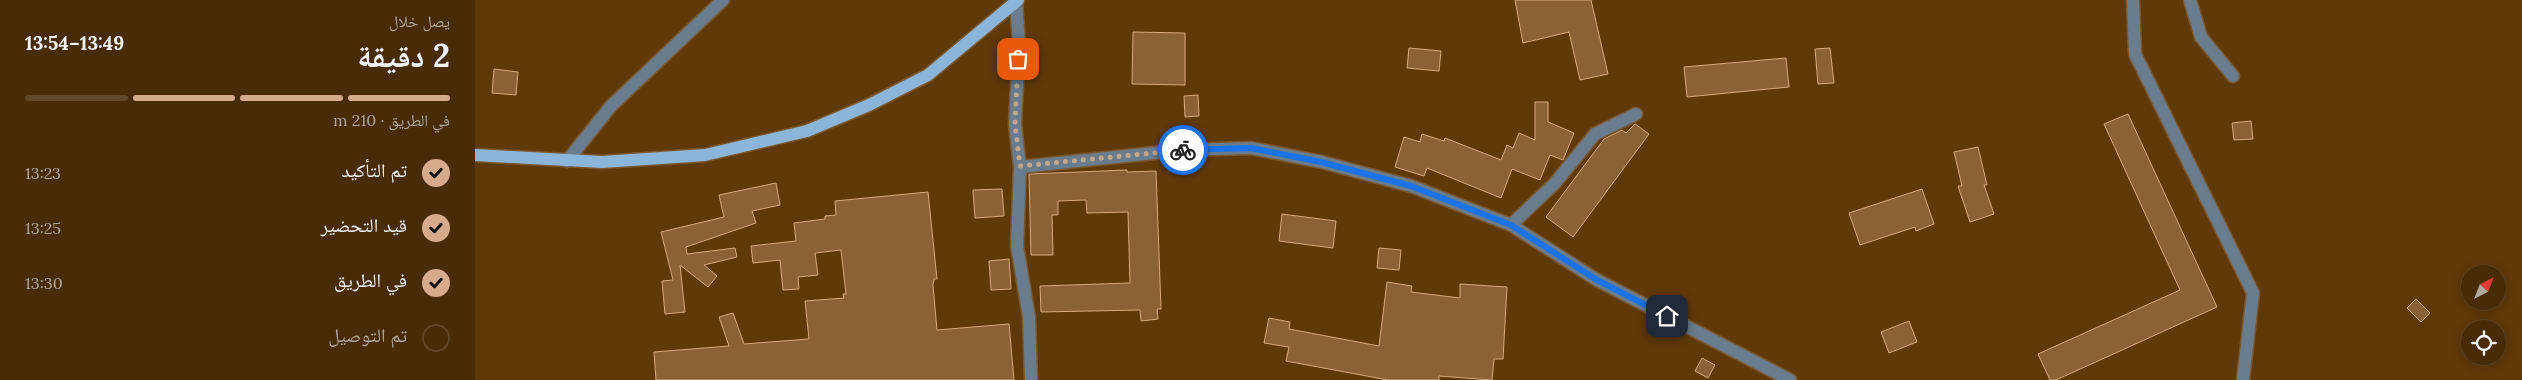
<!DOCTYPE html>
<html lang="ar">
<head>
<meta charset="utf-8">
<style>
  :root { --surface:#482b07; --page:#523715; --text:#f1f3f6; --muted:#b1a79b; --line:#604728; --accent:#d6ab8b }
  body { margin:0; font-family:Lora,"Noto Naskh Arabic",serif; background:var(--page); color:var(--text); direction:rtl; height:100vh; display:flex; flex-direction:column; font-size:19px; white-space:nowrap }
  * { box-sizing:border-box; margin:0 }
  p { font-size:16px; color:var(--muted) }
  .icon { flex:none; width:28px; height:28px; fill:none; stroke:currentColor; stroke-width:2; stroke-linecap:round; stroke-linejoin:round }
  .map { position:relative; flex:1; overflow:hidden; direction:ltr }
  .panel { display:flex; flex-direction:column; background:var(--surface); width:475px }
  .panel>* { flex:none }
  .needle { width:32px; rotate:42deg }
  .tools { position:absolute; left:1986px; top:265px; display:grid; gap:10px }
  .tools a { display:grid; place-items:center; width:45px; height:45px; border-radius:50%; background:var(--surface); box-shadow:0 2px 12px #0003,0 0 0 1px var(--line); font-size:25px }
  .pin { position:absolute; display:grid; place-items:center; width:42px; height:42px; color:#fff; margin:-21px; border-radius:10px; box-shadow:0 2px 8px #0006 }
  .courier { position:absolute; display:grid; place-items:center; width:50px; height:50px; margin:-25px; border:4px solid #1a73e8; border-radius:50%; background:#fff; color:#222; box-shadow:0 1px 6px #0007 }
  .head em { font-style:normal; font-weight:800 }
  .head div { display:flex; flex-direction:column-reverse }
  .head { display:flex; align-items:center; justify-content:space-between; height:85px; padding:0 25px }
  h1 { font-size:32px; font-weight:800; line-height:38px }
  .bar { display:grid; grid-template-columns:repeat(4,1fr); gap:8px 5px; align-content:center; height:60px; padding:0 25px }
  .bar i { height:6px; border-radius:4px; background:var(--line) }
  .bar .current { background:var(--accent) }
  .bar p { grid-column:span 4 }
  ol { padding:0 25px; list-style:none }
  li { display:flex; align-items:center; gap:15px; height:55px }
  li p { margin-inline-start:auto }
  li .icon { padding:5px; border-radius:50%; background:var(--accent); color:#111; stroke-width:4 }
  li:last-child { color:var(--muted) }
  li i { width:28px; height:28px; border:2px solid var(--line); border-radius:50% }
  main { display:flex; flex:1; min-height:0 }
  .map>svg:first-child { display:block }
  .building { fill:#8b6136; stroke:#d8aa7e }
  .lines { fill:none; stroke-linecap:round; stroke-linejoin:round }
  .minor-casing { stroke:#7c572c; stroke-width:15 }
  .major-casing { stroke:#7c572c; stroke-width:15 }
  .minor { stroke:#697d8f; stroke-width:12 }
  .major { stroke:#8bb5d9; stroke-width:12 }
  .done { stroke:#c4a787; stroke-width:5; stroke-dasharray:0 9 }
  .route { stroke:#1a73e8; stroke-width:6 }
</style>
</head>
<body>
<main>
<div class="map">
<svg width="2047" height="380" viewBox="0 0 2047 380">
  <rect width="100%" height="100%" fill="#603909"/>
  <path class="building" d="M1040,0H1116L1133,74L1105,80L1094,32L1048,43Z
    M658,32L710,33V85L657,84Z
    M934,48L966,51L964,71L932,68Z
    M1355,48L1359,83L1343,84L1340,49Z
    M1311,58L1314,87L1212,97L1209,67Z
    M19,69L43,72L41,95L17,93Z
    M723,95L724,116L710,117L709,96Z
    M1060,102H1073V122L1099,133L1088,160L1075,155L1065,180L1037,169L1026,198L952,168L949,176L920,167L929,137L945,142L947,134L969,141L970,138L1026,160L1032,145L1038,148L1044,133L1060,140Z
    M1653,114L1742,307L1581,380H1575L1563,354L1705,290L1629,124Z
    M1776,121L1778,139L1759,140L1757,123Z
    M1160,124L1174,134L1098,237L1071,217L1129,139L1147,130L1151,133Z
    M1503,147L1512,185H1509L1519,214L1495,222L1483,186H1487L1479,152Z
    M652,170V172L681,171L686,309H682L683,319L666,321L665,310L566,312L565,286L655,283L653,212L612,213L611,200L583,201V215H577L578,255H556L554,174Z
    M301,183L305,205L277,211L281,223L211,247L212,254L260,248L262,257L229,265L242,276L233,287L205,265L210,312L190,314L187,281L198,280L186,232L249,217L244,195Z
    M527,189L529,216L500,218L498,190Z
    M1447,189L1459,224L1441,231L1440,227L1385,245L1374,213Z
    M453,192L462,279H459L458,285L462,330L534,324L539,380H181L179,352L254,346L244,317L258,313L269,344L334,339L330,301L369,298L368,294H371L366,250L340,253L343,275L323,277L324,289L308,290L305,260L278,263L276,246L321,241L319,223L350,219V216L361,215L360,201Z
    M807,214L861,221L858,248L804,241Z
    M904,248L926,250L924,270L902,268Z
    M534,259L536,289L516,290L514,261Z
    M912,282L937,286L936,292L985,298V284L1032,287L1028,359H1019L1017,380L964,376V380H913L811,361L814,347L789,343L794,318L815,322L814,329L904,346Z
    M1941,299L1955,313L1946,322L1932,308Z
    M1434,321L1442,342L1414,353L1406,332Z
    M1227,358L1240,365L1233,378L1220,371Z"/>
  <g class="lines">
    <defs>
      <path id="minor" d="M1658,0L1660,54L1778,293L1768,380
        M1715,0L1726,37L1758,76
        M541,2L544,43L540,125L545,167L542,246L554,317L556,380
        M92,161L136,106L248,0
        M545,167L708,150L776,148L847,162L936,186L1036,225L1122,280L1315,380
        M1036,225L1080,183L1120,134L1161,114"/>
      <path id="major" d="M0,155L127,162L230,155L332,131L394,105L453,75L543,0"/>
    </defs>
    <use href="#minor" class="minor-casing"/>
    <use href="#major" class="major-casing"/>
    <use href="#minor" class="minor"/>
    <use href="#major" class="major"/>
  </g>
  <g class="lines">
    <path class="done" d="M543,59L540,124L545,166L708,150"/>
    <path class="route" d="M708,150L776,148L846,162L936,186L1036,225L1122,280L1192,316"/>
  </g>
</svg>
<div class="tools">
<a><svg class="needle" viewBox="-14 -14 28 28"><path d="M0-13l5 13h-10z" fill="#e53935"/><path d="M0 13l5-13h-10z" fill="#b1a79b"/></svg></a>
<a><svg class="icon" aria-label="locate" viewBox="0 0 24 24"><circle cx="12" cy="12" r="6"/><path d="M12 2v4M12 18v4M2 12h4M18 12h4"/></svg></a>
</div>
<div class="pin" style="left:543px;top:59px;background:#ea580c"><svg class="icon" aria-label="bag" viewBox="0 0 24 24"><path d="M5 8h14l-1 12H6zM9 8a3 3 0 0 1 6 0"/></svg></div>
<div class="pin" style="left:1192px;top:316px;background:#1f2937"><svg class="icon" aria-label="home" viewBox="0 0 24 24"><path d="M3 11l9-7 9 7M6 9v11h12V9"/></svg></div>
<div class="courier" style="left:708px;top:150px"><svg class="icon" aria-label="bike" viewBox="0 0 24 24"><circle cx="6" cy="16" r="4"/><circle cx="18" cy="16" r="4"/><path d="M6 16l4-8h5l3 8M10 8l3 8H6M13 5h3"/></svg></div>
</div>
<section class="panel">
<div class="head"><div><h1>2 دقيقة</h1><p>يصل خلال</p></div><em>13:49–13:54</em></div>
<div class="bar"><i class="current"></i><i class="current"></i><i class="current"></i><i></i><p>في الطريق · 210 m</p></div>
<ol>
<li><svg class="icon" aria-label="check" viewBox="0 0 24 24"><path d="M5 12l5 5 9-10"/></svg>تم التأكيد<p>13:23</p></li>
<li><svg class="icon" aria-label="check" viewBox="0 0 24 24"><path d="M5 12l5 5 9-10"/></svg>قيد التحضير<p>13:25</p></li>
<li><svg class="icon" aria-label="check" viewBox="0 0 24 24"><path d="M5 12l5 5 9-10"/></svg>في الطريق<p>13:30</p></li>
<li><i></i>تم التوصيل</li>
</ol>
</section>
</main>
</body>
</html>
